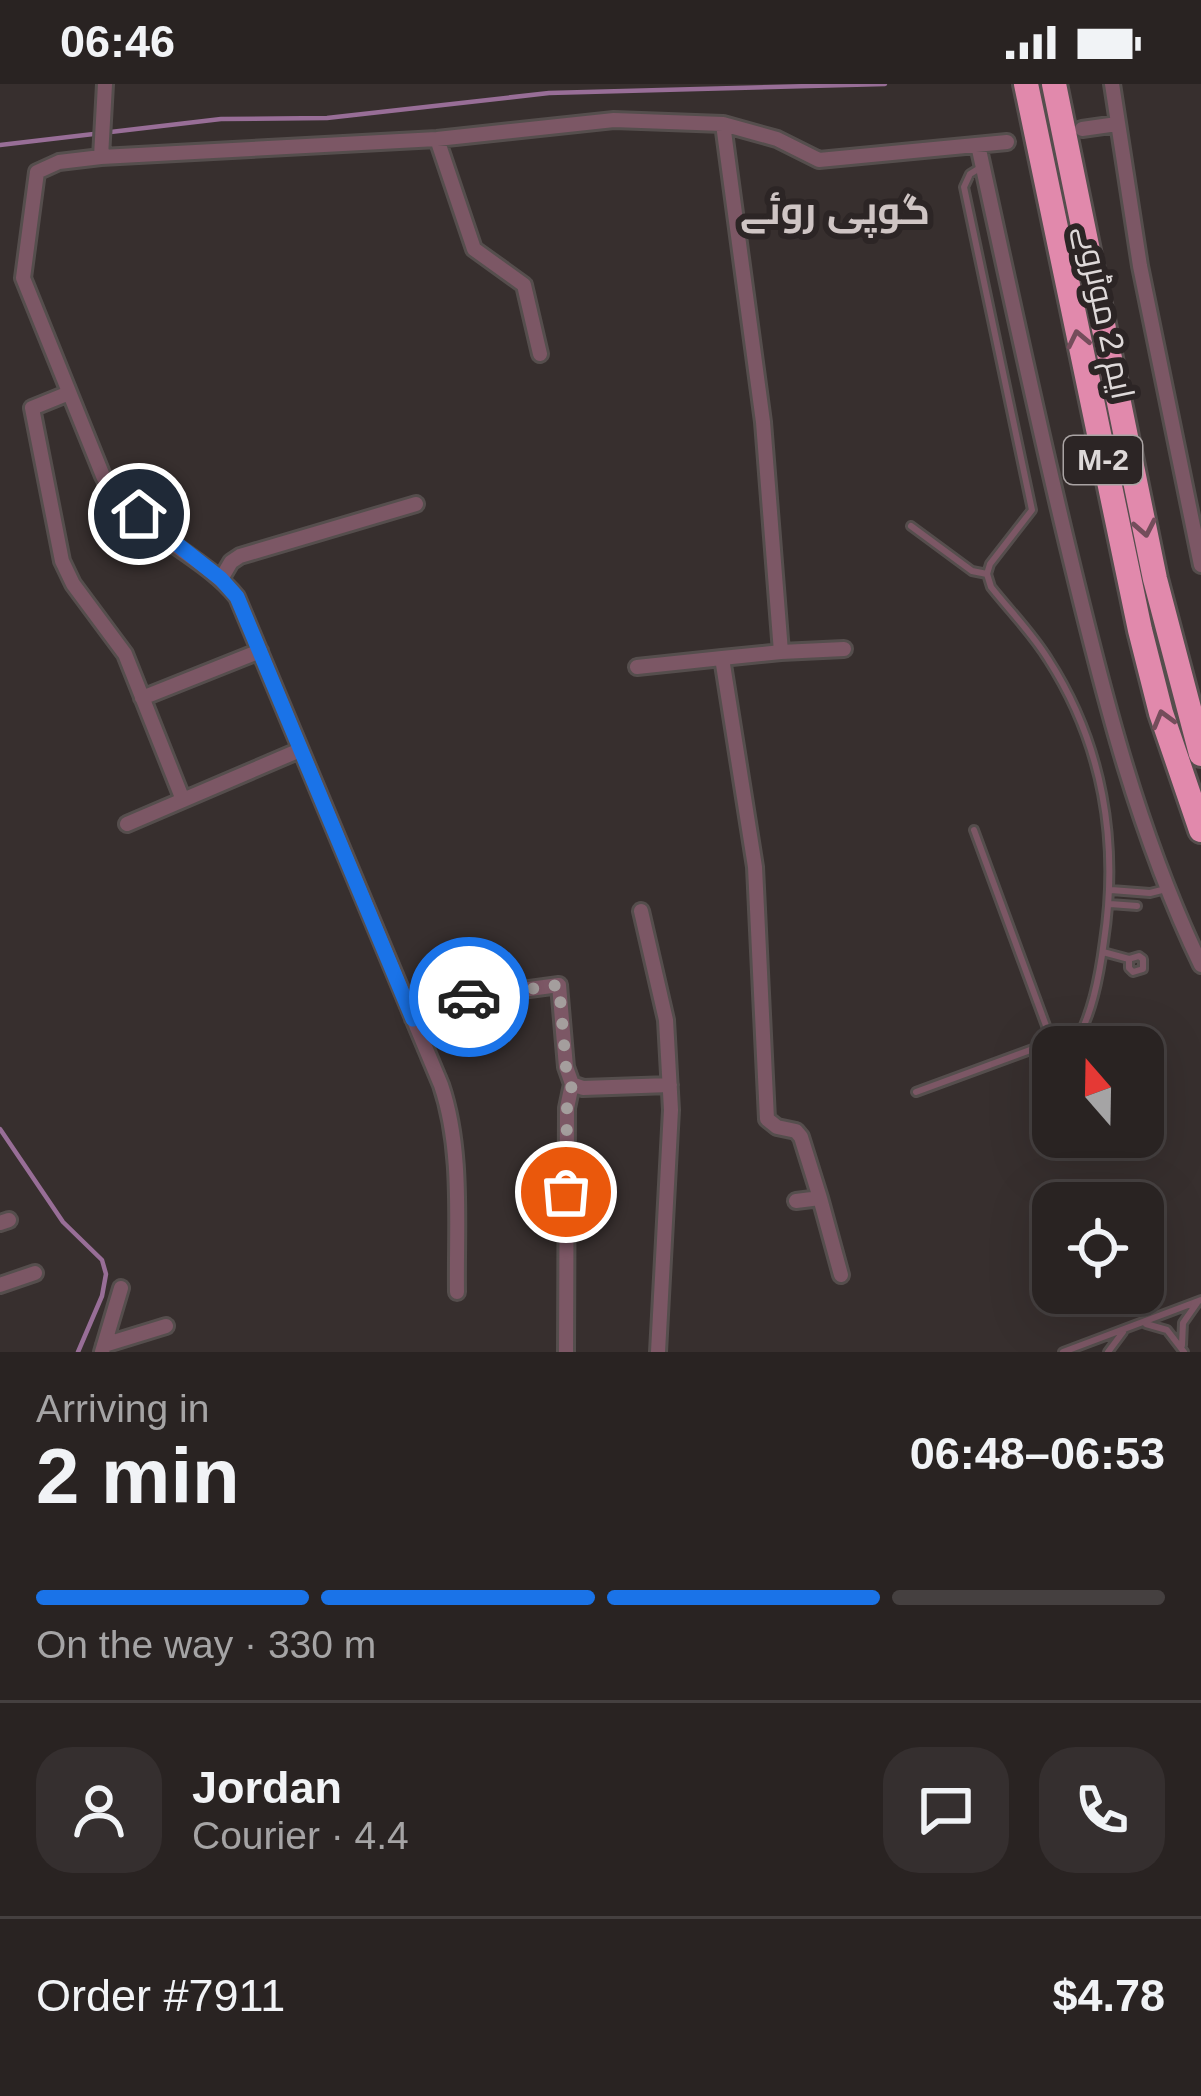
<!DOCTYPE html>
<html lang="en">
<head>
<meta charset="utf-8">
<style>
  :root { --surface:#292322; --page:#352f2f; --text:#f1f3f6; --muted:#a5a4a5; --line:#454040; --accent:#1a73e8 }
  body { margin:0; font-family:Helvetica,Cairo,sans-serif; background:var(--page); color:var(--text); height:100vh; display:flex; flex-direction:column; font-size:45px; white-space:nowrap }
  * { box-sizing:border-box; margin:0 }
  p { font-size:39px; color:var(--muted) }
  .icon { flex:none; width:66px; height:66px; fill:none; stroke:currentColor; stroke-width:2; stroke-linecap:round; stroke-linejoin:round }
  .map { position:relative; height:1268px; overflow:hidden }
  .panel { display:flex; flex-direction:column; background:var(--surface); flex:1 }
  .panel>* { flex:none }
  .needle { width:78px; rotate:340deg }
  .tools { position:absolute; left:1032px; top:942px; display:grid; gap:24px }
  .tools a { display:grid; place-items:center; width:132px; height:132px; border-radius:24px; background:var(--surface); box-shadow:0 12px 48px #0002,0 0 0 3px var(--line); font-size:60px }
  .pin { position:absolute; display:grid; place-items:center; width:102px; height:102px; color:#fff; margin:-51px; border:6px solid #fff; border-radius:50%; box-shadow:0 3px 12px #0007 }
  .courier { position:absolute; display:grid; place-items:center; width:120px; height:120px; margin:-60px; border:9px solid #1a73e8; border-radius:50%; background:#fff; color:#222; box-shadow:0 3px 15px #0007 }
  .head em { font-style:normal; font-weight:700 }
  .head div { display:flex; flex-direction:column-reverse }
  .head { display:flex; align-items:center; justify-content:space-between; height:204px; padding:0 36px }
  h1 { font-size:78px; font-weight:700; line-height:90px }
  .bar { display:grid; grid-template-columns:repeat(4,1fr); gap:18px 12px; align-content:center; height:144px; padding:0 36px }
  .bar i { height:15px; border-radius:9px; background:var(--line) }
  .bar .active { background:var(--accent) }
  .bar p { grid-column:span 4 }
  .line { display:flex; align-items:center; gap:30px; padding:0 36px; border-top:3px solid var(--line) }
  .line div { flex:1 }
  .round { display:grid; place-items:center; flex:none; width:126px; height:126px; border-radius:36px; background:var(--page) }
  .status { display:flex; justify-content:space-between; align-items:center; height:84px; padding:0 60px; background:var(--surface); direction:ltr }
  .status svg { height:33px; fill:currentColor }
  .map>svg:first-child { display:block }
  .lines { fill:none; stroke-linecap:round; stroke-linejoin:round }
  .stream { stroke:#986e97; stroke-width:4.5 }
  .service-casing { stroke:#554e4d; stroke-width:12 }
  .minor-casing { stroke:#554e4d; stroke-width:20 }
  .motorway-casing { stroke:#554e4d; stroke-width:30 }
  .service { stroke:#7c5765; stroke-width:6 }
  .minor { stroke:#7c5765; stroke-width:14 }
  .motorway { stroke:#e189ac; stroke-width:24 }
  .oneway { stroke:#744d5b }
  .done { stroke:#a49e9d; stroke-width:12; stroke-dasharray:0 21.6 }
  .route { stroke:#1a73e8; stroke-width:15 }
  .labels { text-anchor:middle; stroke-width:12; stroke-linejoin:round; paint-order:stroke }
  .shield { fill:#2c2525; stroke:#a9a3a3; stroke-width:3 }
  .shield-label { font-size:30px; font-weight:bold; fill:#ded9d9 }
  .street-label { font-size:33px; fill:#ded9d9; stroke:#2c2525 }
  .quarter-label { font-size:39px; font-weight:bold; fill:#cfc5c4; stroke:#2c2525 }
</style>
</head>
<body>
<div class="status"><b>06:46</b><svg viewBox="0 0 49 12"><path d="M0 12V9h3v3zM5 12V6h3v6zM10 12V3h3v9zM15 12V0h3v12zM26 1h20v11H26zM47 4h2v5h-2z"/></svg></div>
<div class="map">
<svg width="1201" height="1268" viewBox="0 0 1201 1268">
  <rect width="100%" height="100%" fill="#372f2e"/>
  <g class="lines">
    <path class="stream" d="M0,61L221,35L327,34L549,9L885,0
      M0,1045L63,1138L102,1176L106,1190L102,1212L78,1268"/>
    <defs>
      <path id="service" d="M911,442L972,487L987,490L990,480L1032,426L964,103L970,90L983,82
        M987,490L991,503C1010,527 1032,549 1048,575C1103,660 1119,758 1104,857C1099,895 1092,930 1074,963
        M974,746L1052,958
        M1111,806L1150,809L1166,805
        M1110,820L1137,822
        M1103,868L1129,875L1139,872L1143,875V885L1133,888L1129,884V875
        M916,1008L1052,958L1054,963
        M1146,1240L1167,1246L1184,1268
        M1182,1261L1183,1239L1197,1219
        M1063,1268L1201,1216
        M1108,1268L1123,1248"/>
      <path id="minor" d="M1112,0L1140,182L1201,481
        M723,40L763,338L781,568L722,574L755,783L767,1035L777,1043L796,1047L801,1053L820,1114L796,1117
        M1082,45L1117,40
        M437,55L474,165L524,201L540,270
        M978,61C1008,198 1037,336 1070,472C1104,613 1138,750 1201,881
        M101,73L105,0
        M69,309L32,324L62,477L73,500L125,570L183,716
        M221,495L231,478L240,472L416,420
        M781,568L844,565
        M637,583L722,574
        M142,614L260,567
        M127,740L300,666
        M641,827L666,936L671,1026L658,1268
        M413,935L470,913L559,901L566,983L572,1000L583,1004L670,1001
        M820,1114L841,1191
        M0,1139L9,1136
        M0,1201L35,1189
        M457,1208C456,1140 463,1066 441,1001L237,513C202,469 128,444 103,392L23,194L37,88L59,78L101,73L437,55L614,36L723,40L777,55L819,76L1007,58
        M104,1261L166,1242
        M102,1268L121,1204
        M566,1268L567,1024L572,1000"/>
      <path id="motorway" d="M1026,0L1140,546L1161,629L1201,746
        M1054,0L1155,495L1201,670"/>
    </defs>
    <use href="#service" class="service-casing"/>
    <use href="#minor" class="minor-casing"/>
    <use href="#motorway" class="motorway-casing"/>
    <use href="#service" class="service"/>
    <use href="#minor" class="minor"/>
    <use href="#motorway" class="motorway"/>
  </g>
  <defs><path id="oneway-chevron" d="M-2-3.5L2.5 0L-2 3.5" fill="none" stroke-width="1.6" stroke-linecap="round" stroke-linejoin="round" transform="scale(3)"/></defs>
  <g class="oneway">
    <use href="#oneway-chevron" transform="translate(1078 255) rotate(-102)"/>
    <use href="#oneway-chevron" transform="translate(1145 444) rotate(79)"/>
    <use href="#oneway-chevron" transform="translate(1163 635) rotate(-106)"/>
  </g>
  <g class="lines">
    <path class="done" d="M469,913L559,901L566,983L572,1000L567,1024L566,1108"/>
    <path class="route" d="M139,430L221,495L237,513L413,935L469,913"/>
  </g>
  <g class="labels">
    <rect class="shield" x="1064" y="352" width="78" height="48" rx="9"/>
    <g class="shield-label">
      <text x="1103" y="386">M-2</text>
    </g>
    <g class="street-label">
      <text transform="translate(1106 228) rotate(78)" y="12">ایم 2 موٹروے</text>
    </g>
    <g class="quarter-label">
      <text x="835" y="140">گوپی روئے</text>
    </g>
  </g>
</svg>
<div class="tools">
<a><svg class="needle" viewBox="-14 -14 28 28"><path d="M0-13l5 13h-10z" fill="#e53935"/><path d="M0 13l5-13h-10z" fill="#a5a4a5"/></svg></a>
<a><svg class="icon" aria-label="locate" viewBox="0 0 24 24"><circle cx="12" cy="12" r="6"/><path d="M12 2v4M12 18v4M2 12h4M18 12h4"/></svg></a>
</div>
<div class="pin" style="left:566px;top:1108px;background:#ea580c"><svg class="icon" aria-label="bag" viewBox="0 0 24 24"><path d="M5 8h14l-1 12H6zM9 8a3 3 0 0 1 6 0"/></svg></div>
<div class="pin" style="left:139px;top:430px;background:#1f2937"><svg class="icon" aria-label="home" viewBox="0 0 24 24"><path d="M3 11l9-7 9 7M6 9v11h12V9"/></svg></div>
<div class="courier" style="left:469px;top:913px"><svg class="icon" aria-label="car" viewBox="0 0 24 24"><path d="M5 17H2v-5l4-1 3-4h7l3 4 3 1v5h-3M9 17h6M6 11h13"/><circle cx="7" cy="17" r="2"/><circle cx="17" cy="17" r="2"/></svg></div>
</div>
<section class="panel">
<div class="head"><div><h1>2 min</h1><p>Arriving in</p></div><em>06:48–06:53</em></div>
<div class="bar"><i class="active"></i><i class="active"></i><i class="active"></i><i></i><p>On the way · 330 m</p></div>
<div class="line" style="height:216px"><a class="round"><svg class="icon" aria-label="person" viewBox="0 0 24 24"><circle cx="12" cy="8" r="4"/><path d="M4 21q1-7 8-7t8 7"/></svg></a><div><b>Jordan</b><p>Courier · 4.4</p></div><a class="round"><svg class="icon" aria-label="chat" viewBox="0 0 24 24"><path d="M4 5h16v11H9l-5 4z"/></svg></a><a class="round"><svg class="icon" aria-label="phone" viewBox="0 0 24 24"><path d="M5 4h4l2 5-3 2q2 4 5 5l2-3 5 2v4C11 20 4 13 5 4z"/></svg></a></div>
<div class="line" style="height:156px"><div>Order #7911</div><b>$4.78</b></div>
</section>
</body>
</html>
